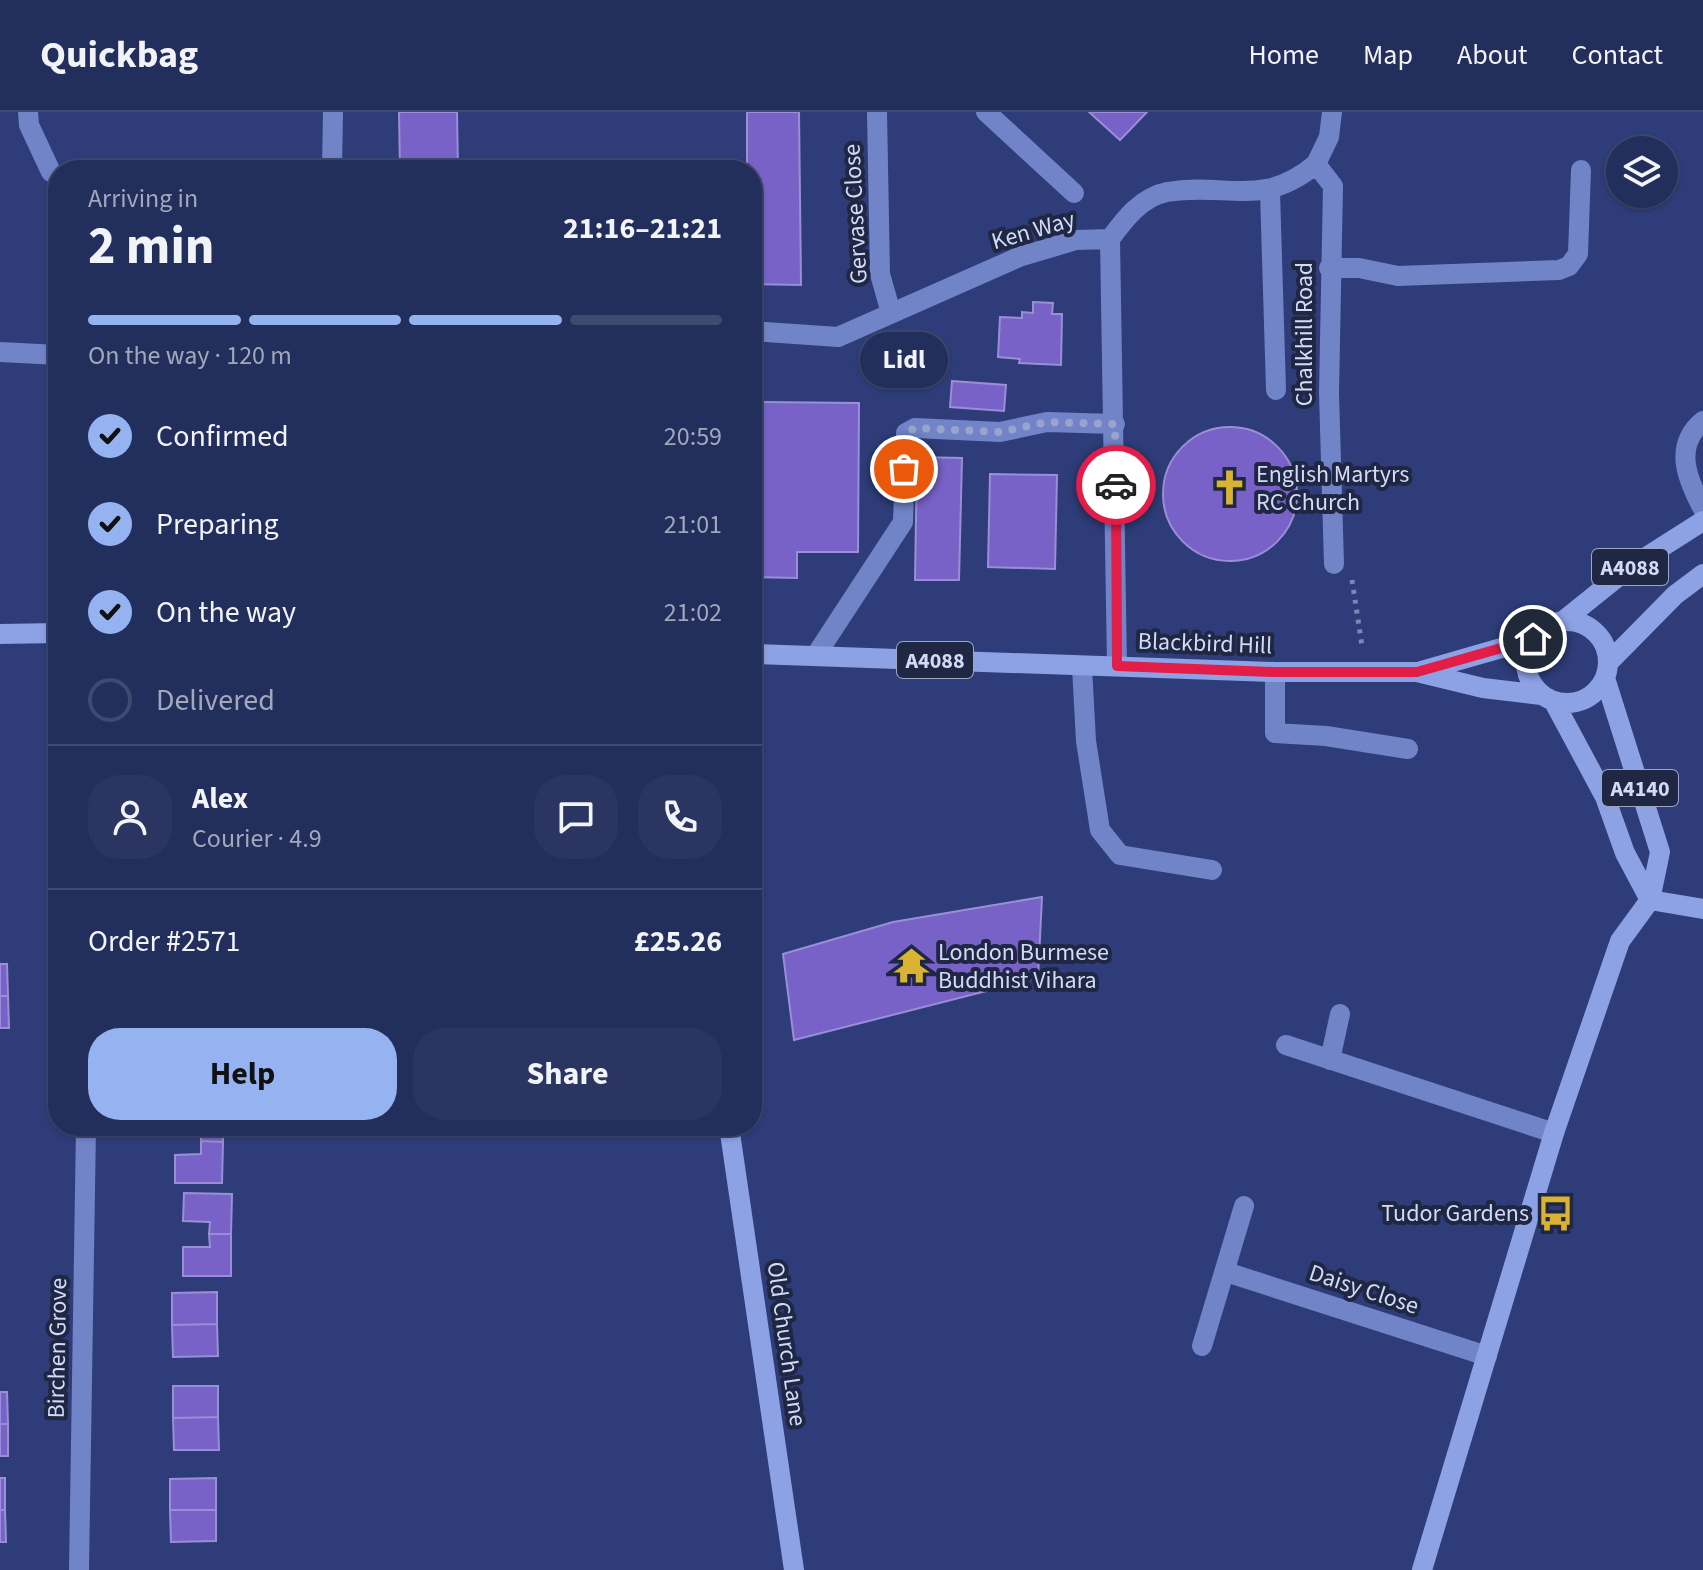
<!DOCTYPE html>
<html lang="en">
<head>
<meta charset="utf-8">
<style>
  :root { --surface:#222e5b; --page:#2a3661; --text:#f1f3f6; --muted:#a2a8bb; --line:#3f4a71; --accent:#95b2f1 }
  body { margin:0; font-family:"Source Sans 3",sans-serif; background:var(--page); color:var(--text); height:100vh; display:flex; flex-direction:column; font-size:30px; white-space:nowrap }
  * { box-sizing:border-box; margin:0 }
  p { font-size:26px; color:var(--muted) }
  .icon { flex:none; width:44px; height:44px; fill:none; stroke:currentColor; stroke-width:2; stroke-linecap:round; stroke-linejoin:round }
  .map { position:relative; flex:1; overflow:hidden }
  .drawer { position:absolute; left:48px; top:48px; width:714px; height:976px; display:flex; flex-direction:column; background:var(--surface); border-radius:32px; box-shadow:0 2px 6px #0004,0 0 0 2px var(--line) }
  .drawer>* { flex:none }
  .fabs { position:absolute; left:1606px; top:24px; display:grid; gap:16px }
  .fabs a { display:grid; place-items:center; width:72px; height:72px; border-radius:50%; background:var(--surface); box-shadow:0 2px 6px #0004,0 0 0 2px var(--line); font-size:40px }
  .pin { position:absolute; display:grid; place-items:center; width:68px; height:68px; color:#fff; margin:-34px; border:4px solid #fff; border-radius:50%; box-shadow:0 2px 8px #0007 }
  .courier { position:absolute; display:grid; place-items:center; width:80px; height:80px; margin:-40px; border:6px solid #e11d48; border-radius:50%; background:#fff; color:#222; box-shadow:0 2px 10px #0007 }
  .bubble { position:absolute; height:56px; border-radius:28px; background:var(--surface); box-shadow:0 2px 6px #0004,0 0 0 2px var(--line); font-size:26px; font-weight:700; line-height:56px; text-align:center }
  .overview em { font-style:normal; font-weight:700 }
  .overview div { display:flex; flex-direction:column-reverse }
  .overview { display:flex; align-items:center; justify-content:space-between; height:136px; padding:0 40px }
  h1 { font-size:52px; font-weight:700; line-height:60px }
  .bar { display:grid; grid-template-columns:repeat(4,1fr); gap:12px 8px; align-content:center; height:96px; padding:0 40px }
  .bar i { height:10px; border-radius:6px; background:var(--line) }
  .bar .selected { background:var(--accent) }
  .bar p { grid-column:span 4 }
  .line { display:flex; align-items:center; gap:20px; padding:0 40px; border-top:2px solid var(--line) }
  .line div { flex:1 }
  .round { display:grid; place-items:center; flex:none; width:84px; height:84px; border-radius:32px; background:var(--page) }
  ol { padding:0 40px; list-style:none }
  li { display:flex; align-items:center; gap:24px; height:88px }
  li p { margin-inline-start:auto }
  li .icon { padding:8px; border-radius:50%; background:var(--accent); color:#111; stroke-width:4 }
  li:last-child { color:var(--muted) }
  li i { width:44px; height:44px; border:4px solid var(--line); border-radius:50% }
  .button { display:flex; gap:16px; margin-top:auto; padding:16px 40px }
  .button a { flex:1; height:92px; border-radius:32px; background:var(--accent); color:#111; font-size:32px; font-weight:700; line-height:92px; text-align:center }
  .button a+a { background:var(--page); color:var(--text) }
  header { display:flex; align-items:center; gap:48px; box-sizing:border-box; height:112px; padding:0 40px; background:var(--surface); border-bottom:2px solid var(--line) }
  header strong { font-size:38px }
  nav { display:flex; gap:44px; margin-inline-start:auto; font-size:28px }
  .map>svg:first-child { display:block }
  .building { fill:#7862c8; stroke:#9a8ed6; stroke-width:2 }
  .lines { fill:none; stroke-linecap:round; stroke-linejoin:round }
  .path { stroke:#7a87b5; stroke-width:5; stroke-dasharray:4 6; stroke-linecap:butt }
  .minor { stroke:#7184c8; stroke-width:20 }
  .major { stroke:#8da1e5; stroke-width:20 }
  .done { stroke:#98a4cc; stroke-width:8; stroke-dasharray:0 14.4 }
  .route { stroke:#e11d48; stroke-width:10 }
  .labels { text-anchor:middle; stroke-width:8; stroke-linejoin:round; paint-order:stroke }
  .shield { fill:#1f2743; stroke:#9ca5c2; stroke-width:2 }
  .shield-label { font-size:22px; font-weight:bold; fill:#d1dbf8 }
  .street-label { font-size:24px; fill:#d1dbf8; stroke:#1f2743 }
  .poi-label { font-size:24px; fill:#d1dbf8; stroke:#1f2743; text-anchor:start }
</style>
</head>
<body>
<header>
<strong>Quickbag</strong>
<nav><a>Home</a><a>Map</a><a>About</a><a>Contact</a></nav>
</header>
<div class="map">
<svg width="1703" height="1458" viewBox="0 0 1703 1458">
  <rect width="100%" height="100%" fill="#2e3d79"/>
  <path class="building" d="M399,0H457L458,58H400Z
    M747,0H799L801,173L752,172V58H747Z
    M1089,0H1147L1120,28Z
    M1033,190L1053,191L1052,202H1062L1061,253L1019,251L1020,247L998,245L1000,205L1022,206V200L1033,201Z
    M952,269L1006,273L1004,299L950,295Z
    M752,290L859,291L858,440H797V466L752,465Z
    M1163 382a67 67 0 1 1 134 0a67 67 0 1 1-134 0Z
    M917,345L962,346L959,468H915Z
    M990,362L1057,363L1055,457L988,455Z
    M1042,785L1038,866L794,928L783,842L893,810Z
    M0,852H7L8,884H0Z
    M0,884H8L9,916H0Z
    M175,1014H223V1030L201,1029V1017Z
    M201,1029L223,1030L222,1071H175V1043L201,1042Z
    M184,1081L232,1082L231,1122H209L210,1110L183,1109Z
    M209,1122H231V1164H183V1135H210Z
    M217,1180V1212L172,1213V1181Z
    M217,1212L218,1244L173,1245L172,1213Z
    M173,1274H218V1305L173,1306Z
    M0,1280H7L8,1312H0Z
    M218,1305L219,1338H174L173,1306Z
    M0,1312H8V1344H0Z
    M0,1366H5V1398H0Z
    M216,1366V1398H170V1367Z
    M0,1398H5L6,1430H0Z
    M170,1398H216V1429L171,1430Z"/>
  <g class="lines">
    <path class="path" d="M1352,468L1362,534
      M57,580H58"/>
    <path class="minor" d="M28,0L29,13L51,60
      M877,0L880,162L891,201
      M986,0L1074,81
      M1332,0L1329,25L1316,52L1333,74L1329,281L1334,452
      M332,58L333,0
      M1270,79L1276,278
      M1110,127L1117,554
      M1329,156H1359L1398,164L1559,158L1569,154L1578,142L1581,58
      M752,219L838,225L1019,145L1076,128L1110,127C1124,108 1141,85 1167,80C1227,70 1262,97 1316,52
      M0,240L58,243
      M1703,309C1673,334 1687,367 1703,397
      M816,543L903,410L906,321L915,316L1000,320L1047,310L1115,312
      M1082,555L1086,629L1100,718L1120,743L1212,758
      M1275,560V621L1326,624L1408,637
      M1286,933L1554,1021
      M1330,948L1340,902
      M1226,1160L1487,1244
      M1202,1234L1244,1094
      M79,1458L86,1014"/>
    <path class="major" d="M1526 550a41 41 0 1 1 82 0a41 41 0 1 1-82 0Z
      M1563,509L1629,456L1703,409
      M0,522L58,521
      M752,542L1275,560H1417L1483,576L1541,583
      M1609,550L1675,483L1703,462
      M1421,559L1533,527
      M1554,590L1605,685L1625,741L1650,788
      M1650,788L1703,797
      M729,1014L794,1458
      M1422,1458L1554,1021L1620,829L1650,788L1660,740L1605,566"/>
  </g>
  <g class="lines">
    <path class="done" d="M904,357L906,321L915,316L1000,320L1047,310L1115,312L1116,373"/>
    <path class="route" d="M1116,373L1117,554L1275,560H1417L1533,527"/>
  </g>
  <defs>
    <symbol id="church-bare" viewBox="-9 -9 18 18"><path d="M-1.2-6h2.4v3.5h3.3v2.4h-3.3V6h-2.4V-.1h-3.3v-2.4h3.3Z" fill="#dab333" stroke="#1f2743" stroke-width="2.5" paint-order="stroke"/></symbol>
    <symbol id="temple-bare" viewBox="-9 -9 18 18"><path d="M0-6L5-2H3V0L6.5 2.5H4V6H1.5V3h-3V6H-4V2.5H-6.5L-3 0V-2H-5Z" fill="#dab333" stroke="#1f2743" stroke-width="2.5" paint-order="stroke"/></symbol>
    <symbol id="bus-bare" viewBox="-9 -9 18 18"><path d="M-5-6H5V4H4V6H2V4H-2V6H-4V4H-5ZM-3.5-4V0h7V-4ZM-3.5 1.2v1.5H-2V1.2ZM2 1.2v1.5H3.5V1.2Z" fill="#dab333" stroke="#1f2743" stroke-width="2.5" paint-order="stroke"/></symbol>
  </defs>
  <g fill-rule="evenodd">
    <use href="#church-bare" x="1204" y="350" width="51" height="51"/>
    <use href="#temple-bare" x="886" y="828" width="51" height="51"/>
    <use href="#bus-bare" x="1530" y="1076" width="51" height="51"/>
  </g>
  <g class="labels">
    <g class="shield">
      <rect x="1592" y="437" width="76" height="36" rx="6"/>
      <rect x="897" y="530" width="76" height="36" rx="6"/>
      <rect x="1602" y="658" width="76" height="36" rx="6"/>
    </g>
    <g class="shield-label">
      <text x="1630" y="463">A4088</text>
      <text x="935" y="556">A4088</text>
      <text x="1640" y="684">A4140</text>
    </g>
    <g class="street-label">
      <text transform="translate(855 102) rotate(-93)" y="8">Gervase Close</text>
      <text transform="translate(1033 118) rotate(-16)" y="8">Ken Way</text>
      <text transform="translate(1304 222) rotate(-90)" y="8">Chalkhill Road</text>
      <text transform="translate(1205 531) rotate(2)" y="8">Blackbird Hill</text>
      <text transform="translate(1364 1177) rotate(18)" y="8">Daisy Close</text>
      <text transform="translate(787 1232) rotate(82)" y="8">Old Church Lane</text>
      <text transform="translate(57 1236) rotate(-89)" y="8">Birchen Grove</text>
    </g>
    <g class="poi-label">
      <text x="1256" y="370">English Martyrs<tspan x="1256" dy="28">RC Church</tspan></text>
      <text x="938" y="848">London Burmese<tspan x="938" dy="28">Buddhist Vihara</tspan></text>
      <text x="1529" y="1109" text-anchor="end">Tudor Gardens</text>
    </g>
  </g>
</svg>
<div class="fabs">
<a><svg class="icon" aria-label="layers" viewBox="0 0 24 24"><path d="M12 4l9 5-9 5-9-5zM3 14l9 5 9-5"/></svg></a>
</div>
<div class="pin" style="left:904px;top:357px;background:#ea580c"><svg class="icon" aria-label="bag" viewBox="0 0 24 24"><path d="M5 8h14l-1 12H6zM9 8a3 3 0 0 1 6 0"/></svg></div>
<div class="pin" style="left:1533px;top:527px;background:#1f2937"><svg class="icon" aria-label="home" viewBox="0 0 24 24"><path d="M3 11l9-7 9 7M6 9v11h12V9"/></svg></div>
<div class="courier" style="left:1116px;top:373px"><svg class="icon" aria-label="car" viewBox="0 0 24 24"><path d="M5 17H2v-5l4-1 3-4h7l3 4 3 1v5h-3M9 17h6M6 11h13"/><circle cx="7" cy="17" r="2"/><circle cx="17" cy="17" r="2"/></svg></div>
<div class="bubble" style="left:860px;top:220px;width:88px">Lidl</div>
<section class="drawer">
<div class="overview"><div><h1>2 min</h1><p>Arriving in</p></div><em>21:16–21:21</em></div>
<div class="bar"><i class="selected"></i><i class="selected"></i><i class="selected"></i><i></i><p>On the way · 120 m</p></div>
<ol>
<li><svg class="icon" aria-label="check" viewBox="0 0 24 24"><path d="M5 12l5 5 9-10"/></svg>Confirmed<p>20:59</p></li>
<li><svg class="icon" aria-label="check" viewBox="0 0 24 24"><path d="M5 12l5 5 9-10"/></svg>Preparing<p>21:01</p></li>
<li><svg class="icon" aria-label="check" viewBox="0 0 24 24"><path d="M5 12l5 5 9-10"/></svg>On the way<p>21:02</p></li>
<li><i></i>Delivered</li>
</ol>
<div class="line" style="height:144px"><a class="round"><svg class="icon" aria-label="person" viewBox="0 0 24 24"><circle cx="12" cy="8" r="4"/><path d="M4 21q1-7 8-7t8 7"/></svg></a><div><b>Alex</b><p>Courier · 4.9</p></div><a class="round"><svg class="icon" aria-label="chat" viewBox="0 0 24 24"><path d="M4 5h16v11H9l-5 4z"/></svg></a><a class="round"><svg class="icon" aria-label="phone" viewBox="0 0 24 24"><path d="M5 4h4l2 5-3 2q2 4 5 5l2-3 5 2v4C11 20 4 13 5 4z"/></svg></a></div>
<div class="line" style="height:104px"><div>Order #2571</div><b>£25.26</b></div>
<div class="button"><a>Help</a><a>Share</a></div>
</section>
</div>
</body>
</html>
